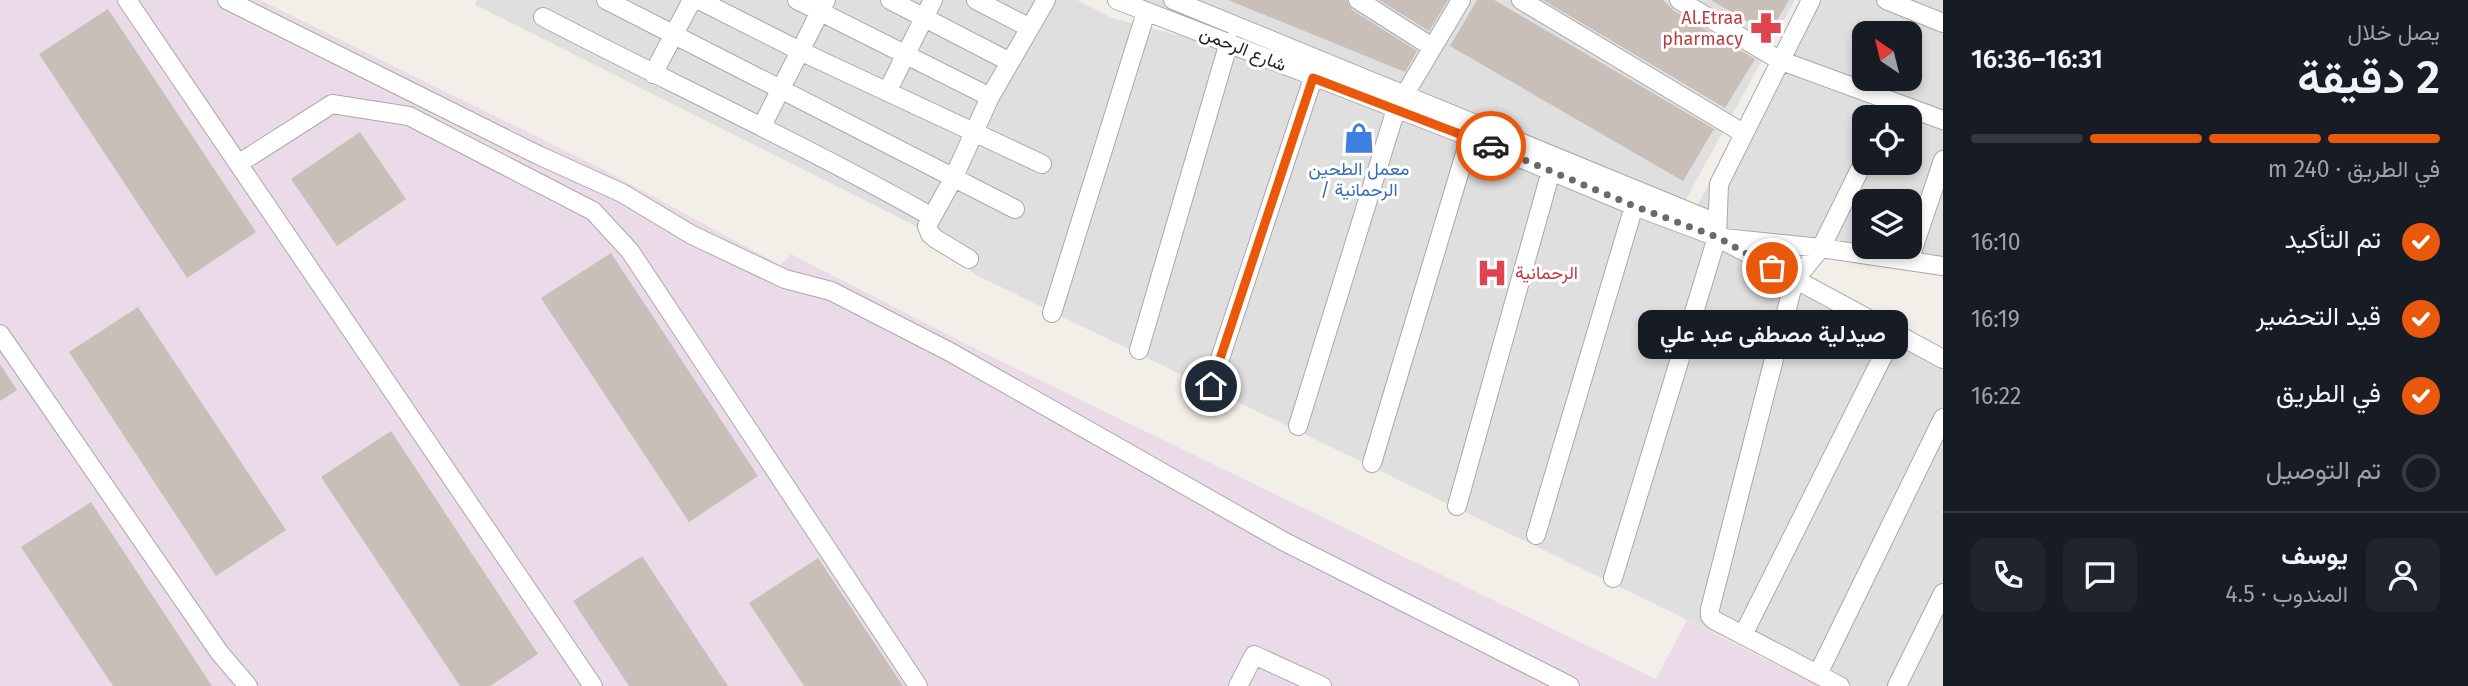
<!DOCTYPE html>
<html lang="ar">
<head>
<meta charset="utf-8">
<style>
  :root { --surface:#171b24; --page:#20242c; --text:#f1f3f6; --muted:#9ea1a6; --line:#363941; --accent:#ea580c }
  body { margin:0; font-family:"Fira Sans",Vazirmatn,sans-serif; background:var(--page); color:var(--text); direction:rtl; height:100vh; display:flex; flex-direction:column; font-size:26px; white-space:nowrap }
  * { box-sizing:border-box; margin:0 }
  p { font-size:23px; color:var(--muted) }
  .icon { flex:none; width:38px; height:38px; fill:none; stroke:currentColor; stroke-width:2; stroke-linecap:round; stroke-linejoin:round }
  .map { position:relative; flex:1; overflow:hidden; direction:ltr }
  .sheet { display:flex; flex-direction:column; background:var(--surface); width:525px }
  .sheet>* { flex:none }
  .needle { width:46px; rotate:325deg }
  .controls { position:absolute; left:1852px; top:21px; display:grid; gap:14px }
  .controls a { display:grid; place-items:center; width:70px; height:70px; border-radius:14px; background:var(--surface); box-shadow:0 4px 10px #0003; font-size:35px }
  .pin { position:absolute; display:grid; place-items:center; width:60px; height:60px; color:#fff; margin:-30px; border:4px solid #fff; border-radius:50%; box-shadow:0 2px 7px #0007 }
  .courier { position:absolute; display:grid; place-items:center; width:70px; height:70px; margin:-35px; border:5px solid #ea580c; border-radius:50%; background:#fff; color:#222; box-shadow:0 2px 9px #0007 }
  .bubble { position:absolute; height:49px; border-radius:14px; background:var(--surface); box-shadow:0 4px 10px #0003; font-size:23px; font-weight:600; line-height:49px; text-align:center; direction:rtl }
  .headline em { font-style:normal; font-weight:600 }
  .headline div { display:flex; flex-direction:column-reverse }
  .headline { display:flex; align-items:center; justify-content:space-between; height:119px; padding:0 28px }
  h1 { font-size:46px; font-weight:600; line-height:52px }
  .bar { display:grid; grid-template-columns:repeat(4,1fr); gap:10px 7px; align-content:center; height:84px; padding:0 28px }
  .bar i { height:9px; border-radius:5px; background:var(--line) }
  .bar .selected { background:var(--accent) }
  .bar p { grid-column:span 4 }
  .line { display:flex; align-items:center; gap:18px; padding:0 28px; border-top:2px solid var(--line) }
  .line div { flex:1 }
  .round { display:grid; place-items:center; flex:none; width:74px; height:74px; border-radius:14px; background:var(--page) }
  ol { padding:0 28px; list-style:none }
  li { display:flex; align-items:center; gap:21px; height:77px }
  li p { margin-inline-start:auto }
  li .icon { padding:7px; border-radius:50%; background:var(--accent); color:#fff; stroke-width:4 }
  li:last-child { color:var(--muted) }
  li i { width:38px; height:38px; border:4px solid var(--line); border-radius:50% }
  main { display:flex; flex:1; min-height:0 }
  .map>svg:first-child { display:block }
  .residential { fill:#e0dfdf; fill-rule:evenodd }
  .industrial { fill:#ebdbe8 }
  .building { fill:#c7bfb8 }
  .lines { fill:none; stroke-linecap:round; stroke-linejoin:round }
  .minor-casing { stroke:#a9a9a9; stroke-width:20 }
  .minor { stroke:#fff; stroke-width:18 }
  .done { stroke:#6b6a68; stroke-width:7; stroke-dasharray:0 12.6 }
  .route { stroke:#ea580c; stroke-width:9 }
  .labels { text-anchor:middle; stroke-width:6; stroke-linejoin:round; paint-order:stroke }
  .health-label { font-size:18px; fill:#be3a42; stroke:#fff; text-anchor:end }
  .street-label { font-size:18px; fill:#222; stroke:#fff }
  .shop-label { font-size:18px; fill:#366cbe; stroke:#fff }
</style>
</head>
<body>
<main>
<section class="sheet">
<div class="headline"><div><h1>2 دقيقة</h1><p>يصل خلال</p></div><em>16:31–16:36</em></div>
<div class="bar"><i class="selected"></i><i class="selected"></i><i class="selected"></i><i></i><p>في الطريق · 240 m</p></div>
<ol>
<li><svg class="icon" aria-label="check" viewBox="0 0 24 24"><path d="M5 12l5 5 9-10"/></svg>تم التأكيد<p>16:10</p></li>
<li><svg class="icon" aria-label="check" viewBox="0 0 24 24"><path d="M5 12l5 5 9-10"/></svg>قيد التحضير<p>16:19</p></li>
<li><svg class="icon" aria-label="check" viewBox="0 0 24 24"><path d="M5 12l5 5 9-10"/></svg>في الطريق<p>16:22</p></li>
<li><i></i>تم التوصيل</li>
</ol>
<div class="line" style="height:126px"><a class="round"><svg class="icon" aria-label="person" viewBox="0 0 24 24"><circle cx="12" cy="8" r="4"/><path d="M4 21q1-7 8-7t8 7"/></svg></a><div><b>يوسف</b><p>المندوب · 4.5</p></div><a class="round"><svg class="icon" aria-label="chat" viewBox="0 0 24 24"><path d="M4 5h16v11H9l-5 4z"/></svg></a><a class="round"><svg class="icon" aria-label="phone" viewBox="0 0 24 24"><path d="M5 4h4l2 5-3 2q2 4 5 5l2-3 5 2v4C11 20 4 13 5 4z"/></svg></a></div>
</section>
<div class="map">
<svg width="1943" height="686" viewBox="0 0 1943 686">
  <rect width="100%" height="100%" fill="#f2efe9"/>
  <path class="residential" d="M477,0H1077L1112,18L1231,49L1681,229L1943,369V686H1824L976,275L912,224L475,5Z
    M1130,0H1795L1679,212Z
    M1806,0H1943V262L1689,221ZM1864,33H1909V79H1864ZM1864,117H1909V163H1864ZM1864,201H1909V247H1864Z"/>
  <path class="industrial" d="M0,0H260L606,171L780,265L791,254L974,348L1656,679L1687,620L1820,686H0Z"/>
  <path class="building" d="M1228,0H1347L1352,10L1417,51L1405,72Z
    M1379,0H1448L1429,31Z
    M1477,0H1494L1714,129L1683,181L1450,46Z
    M1543,0H1663L1673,10L1755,59L1725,108Z
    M1711,0H1789L1769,34Z
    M108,9L256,232L187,278L39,54Z
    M360,132L406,199L337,246L291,179Z
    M611,253L758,476L689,522L541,298Z
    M138,307L286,530L216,576L69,352Z
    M0,364L17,390L0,401Z
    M391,431L538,654L490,686H460L321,477Z
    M91,502L212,686H113L21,547Z
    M642,556L728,686H629L573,601Z
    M818,558L903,686H804L749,603Z"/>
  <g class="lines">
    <defs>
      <path id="minor" d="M127,0L593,686
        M227,0L538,155L622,193L692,235L785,279L831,291L950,352L1283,541L1570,686
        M606,0L1015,209
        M699,0L800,51L1042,164
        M797,0L990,97
        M890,0L1010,62
        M976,0L1030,28
        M1117,0L1470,137L1634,206L1717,237L1943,359
        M1173,0L1717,223
        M1358,0L1432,47
        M1521,0L1743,133
        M1679,0L1779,60L1943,120
        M1886,0L1943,23
        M543,17C672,84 805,145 932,217L953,179L990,97L1046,0
        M653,74L692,0
        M887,92L933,0
        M762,126L826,0
        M238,164L332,104L409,116L593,211L630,251L918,686
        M932,217L927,226L930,234L936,239L969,259
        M1724,238L1821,248L1943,266
        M1909,261L1943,160
        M1052,313L1146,12
        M0,334L219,652L248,686
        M1139,350L1229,42
        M1211,386L1313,78
        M1298,426L1396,109L1461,0
        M1372,463L1470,137
        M1457,506L1551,171
        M1536,535L1634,206
        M1613,578L1717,237L1719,184L1811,0
        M1743,635L1894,334
        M1818,674L1943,418
        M1238,686L1254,655L1322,686
        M1840,686L1714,620L1710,616V609L1794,281L1821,248L1864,161
        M1897,686L1943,593"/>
    </defs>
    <use href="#minor" class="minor-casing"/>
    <use href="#minor" class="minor"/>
  </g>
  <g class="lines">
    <path class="done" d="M1491,146L1634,206L1717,237L1772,268"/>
    <path class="route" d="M1211,386L1313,78L1491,146"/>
  </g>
  <defs>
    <symbol id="pharmacy-bare" viewBox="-9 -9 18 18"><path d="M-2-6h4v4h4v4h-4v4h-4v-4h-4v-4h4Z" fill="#e0444e" stroke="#fff" stroke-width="2.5" paint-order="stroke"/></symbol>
    <symbol id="shop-bare" viewBox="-9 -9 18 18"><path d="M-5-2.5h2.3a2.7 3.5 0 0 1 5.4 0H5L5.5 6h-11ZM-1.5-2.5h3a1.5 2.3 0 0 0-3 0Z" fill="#3f7fe0" stroke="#fff" stroke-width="2.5" paint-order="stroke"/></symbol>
    <symbol id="hospital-bare" viewBox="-9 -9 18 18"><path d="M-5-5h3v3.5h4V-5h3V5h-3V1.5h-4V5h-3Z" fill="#e0444e" stroke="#fff" stroke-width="2.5" paint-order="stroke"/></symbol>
  </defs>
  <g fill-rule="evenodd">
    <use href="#pharmacy-bare" x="1744" y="6" width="44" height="44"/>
    <use href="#shop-bare" x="1337" y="116" width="44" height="44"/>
    <use href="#hospital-bare" x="1470" y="251" width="44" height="44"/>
  </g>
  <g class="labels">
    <g class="health-label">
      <text x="1743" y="24">Al.Etraa<tspan x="1743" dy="21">pharmacy</tspan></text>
      <text x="1515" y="279" text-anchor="start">الرحمانية</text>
    </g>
    <g class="street-label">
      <text transform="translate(1243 49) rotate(22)" y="6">شارع الرحمن</text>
    </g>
    <g class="shop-label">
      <text x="1359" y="175">معمل الطحين<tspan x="1359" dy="21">/ الرحمانية</tspan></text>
    </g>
  </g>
</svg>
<div class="controls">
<a><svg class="needle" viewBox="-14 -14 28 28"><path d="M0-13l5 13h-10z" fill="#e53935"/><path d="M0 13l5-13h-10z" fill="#9ea1a6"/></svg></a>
<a><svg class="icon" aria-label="locate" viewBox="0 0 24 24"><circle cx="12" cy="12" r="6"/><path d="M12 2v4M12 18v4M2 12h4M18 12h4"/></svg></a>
<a><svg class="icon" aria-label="layers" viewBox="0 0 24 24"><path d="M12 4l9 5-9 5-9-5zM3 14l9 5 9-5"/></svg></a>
</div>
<div class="pin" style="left:1772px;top:268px;background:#ea580c"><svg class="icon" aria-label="bag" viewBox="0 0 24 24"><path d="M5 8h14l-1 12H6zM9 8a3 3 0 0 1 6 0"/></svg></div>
<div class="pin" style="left:1211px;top:386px;background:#1f2937"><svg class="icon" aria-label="home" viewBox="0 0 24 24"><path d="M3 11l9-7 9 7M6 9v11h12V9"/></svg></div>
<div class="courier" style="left:1491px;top:146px"><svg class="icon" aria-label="car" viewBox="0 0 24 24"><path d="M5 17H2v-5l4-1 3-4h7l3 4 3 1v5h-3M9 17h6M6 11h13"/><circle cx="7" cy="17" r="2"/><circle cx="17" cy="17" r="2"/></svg></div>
<div class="bubble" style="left:1638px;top:310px;width:270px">صيدلية مصطفى عبد علي</div>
</div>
</main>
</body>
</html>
